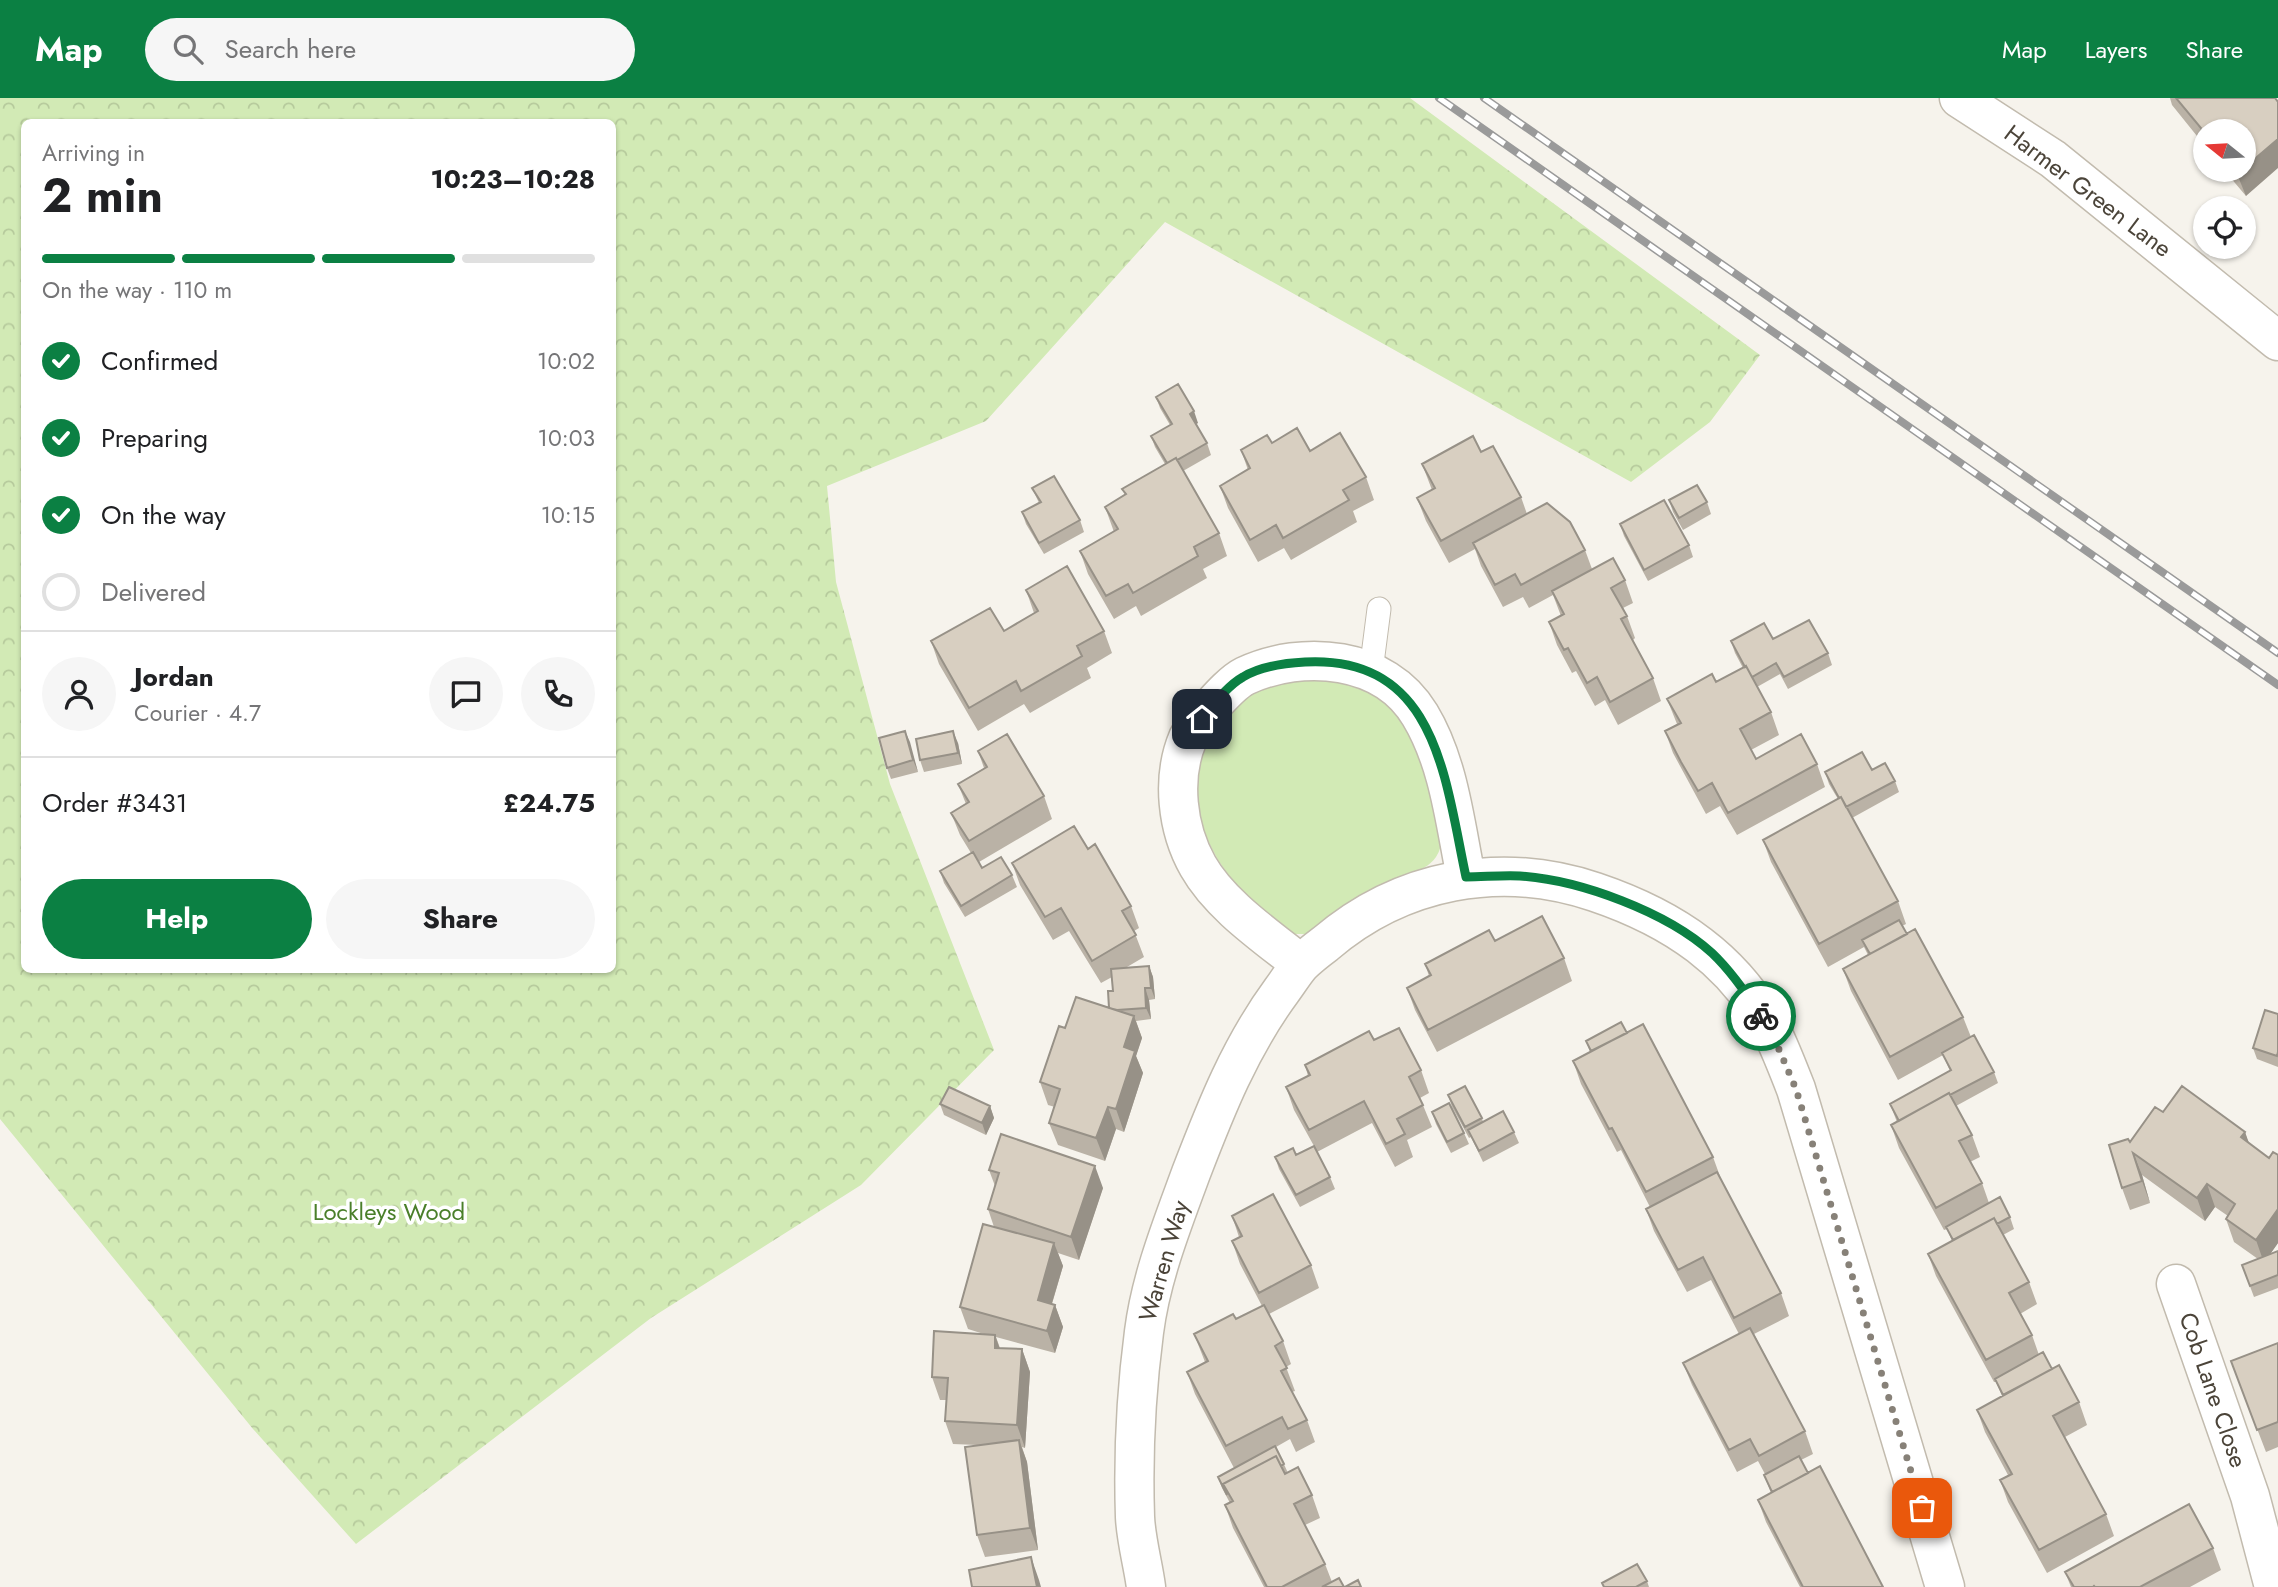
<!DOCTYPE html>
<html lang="en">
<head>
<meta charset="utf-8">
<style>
  :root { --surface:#fff; --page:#f6f6f6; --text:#202124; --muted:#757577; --line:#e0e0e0; --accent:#0b8043 }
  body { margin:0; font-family:Jost,sans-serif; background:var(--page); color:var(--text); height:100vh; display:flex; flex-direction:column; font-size:26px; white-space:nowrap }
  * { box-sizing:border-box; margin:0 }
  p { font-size:23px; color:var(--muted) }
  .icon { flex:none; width:38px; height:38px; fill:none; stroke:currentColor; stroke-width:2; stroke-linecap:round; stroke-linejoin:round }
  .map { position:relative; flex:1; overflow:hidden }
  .sheet { position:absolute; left:21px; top:21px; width:595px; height:854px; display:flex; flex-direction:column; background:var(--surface); border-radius:10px; box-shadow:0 2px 5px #0004 }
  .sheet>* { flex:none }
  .needle { width:46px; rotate:288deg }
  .tools { position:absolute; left:2193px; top:21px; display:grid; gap:14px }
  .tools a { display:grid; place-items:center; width:63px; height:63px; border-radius:50%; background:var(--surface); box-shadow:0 2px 5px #0004; font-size:35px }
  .pin { position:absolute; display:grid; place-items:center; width:60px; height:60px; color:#fff; margin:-30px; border-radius:14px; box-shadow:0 4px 10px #0006 }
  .courier { position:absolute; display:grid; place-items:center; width:70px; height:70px; margin:-35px; border:5px solid #0b8043; border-radius:50%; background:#fff; color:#222; box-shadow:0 2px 9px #0007 }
  .overview em { font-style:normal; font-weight:700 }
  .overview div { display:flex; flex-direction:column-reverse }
  .overview { display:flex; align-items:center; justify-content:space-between; height:119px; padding:0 21px }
  h1 { font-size:46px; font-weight:700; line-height:52px }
  .bar { display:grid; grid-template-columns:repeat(4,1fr); gap:10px 7px; align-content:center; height:84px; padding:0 21px }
  .bar i { height:9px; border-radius:5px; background:var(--line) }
  .bar .active { background:var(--accent) }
  .bar p { grid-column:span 4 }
  .line { display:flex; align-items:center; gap:18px; padding:0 21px; border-top:2px solid var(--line) }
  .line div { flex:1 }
  .round { display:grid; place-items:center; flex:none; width:74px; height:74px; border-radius:37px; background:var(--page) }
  ol { padding:0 21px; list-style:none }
  li { display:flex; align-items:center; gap:21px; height:77px }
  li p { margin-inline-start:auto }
  li .icon { padding:7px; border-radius:50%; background:var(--accent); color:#fff; stroke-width:4 }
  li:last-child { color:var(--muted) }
  li i { width:38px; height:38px; border:4px solid var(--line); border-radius:50% }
  .action { display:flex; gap:14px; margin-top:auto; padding:14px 21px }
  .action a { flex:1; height:80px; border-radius:42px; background:var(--accent); color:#fff; font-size:28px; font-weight:700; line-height:80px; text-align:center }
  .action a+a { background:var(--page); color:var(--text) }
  header { display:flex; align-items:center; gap:42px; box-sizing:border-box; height:98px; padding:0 35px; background:var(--accent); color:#fff }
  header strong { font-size:33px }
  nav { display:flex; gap:38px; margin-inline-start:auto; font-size:24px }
  .search { width:490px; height:63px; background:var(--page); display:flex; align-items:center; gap:18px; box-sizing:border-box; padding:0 24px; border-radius:38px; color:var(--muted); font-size:26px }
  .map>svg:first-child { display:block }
  .grass { fill:#d2eab5 }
  .forest { fill:url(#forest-crowns); fill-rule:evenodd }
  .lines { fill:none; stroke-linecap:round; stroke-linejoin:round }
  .service-casing { stroke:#c2bbae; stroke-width:25 }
  .minor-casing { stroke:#c2bbae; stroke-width:41 }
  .service { stroke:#fff; stroke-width:23 }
  .minor { stroke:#fff; stroke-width:38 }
  .rail-casing { stroke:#9a9a9a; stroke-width:8 }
  .rail { stroke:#fff; stroke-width:5; stroke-dasharray:16; stroke-linecap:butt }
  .wall { fill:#bab2a6 }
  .shaded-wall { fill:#979187 }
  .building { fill:#d8cfc1; stroke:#979187; stroke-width:2 }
  .done { stroke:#878178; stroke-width:7; stroke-dasharray:0 12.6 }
  .route { stroke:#0b8043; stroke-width:9 }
  .labels { text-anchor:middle; stroke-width:7; stroke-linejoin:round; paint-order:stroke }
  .street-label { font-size:24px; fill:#4b4439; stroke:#fff }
  .park-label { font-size:24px; fill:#4a7f2a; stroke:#fff }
</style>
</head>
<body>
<header>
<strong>Map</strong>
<div class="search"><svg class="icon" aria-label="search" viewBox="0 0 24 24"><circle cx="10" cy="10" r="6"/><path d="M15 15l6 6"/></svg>Search here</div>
<nav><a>Map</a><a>Layers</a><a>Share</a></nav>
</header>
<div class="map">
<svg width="2278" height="1489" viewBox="0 0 2278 1489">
  <defs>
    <pattern id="forest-crowns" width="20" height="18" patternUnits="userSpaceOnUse" patternTransform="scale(1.75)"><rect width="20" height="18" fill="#d2eab5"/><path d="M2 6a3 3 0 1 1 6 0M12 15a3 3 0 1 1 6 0" fill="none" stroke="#b6ca9c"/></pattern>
  </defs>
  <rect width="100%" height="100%" fill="#f6f3ec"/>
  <path class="grass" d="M1289,580C1336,580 1383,590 1412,631C1422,645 1432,690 1435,708C1439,725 1447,743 1436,759C1423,777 1398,777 1380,787C1354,800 1332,818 1310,836H1294L1241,795L1218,762L1198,724L1195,685L1206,646L1228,614L1251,595Z"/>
  <path class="forest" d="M0,0H1410L1760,257L1710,324L1631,384L1165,124L986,323L827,388L836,484L890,686L994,952L861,1087L651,1220L356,1446L253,1331L0,1021ZM24,24H612V872H24Z"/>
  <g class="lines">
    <defs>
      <path id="service" d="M1371,573L1379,511"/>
      <path id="minor" d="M1959,0L2053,61L2278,243
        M1301,866C1266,838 1220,807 1198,768C1177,731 1171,680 1188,640C1193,630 1203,620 1210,610C1219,600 1233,584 1245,578C1303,551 1385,558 1420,617C1449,665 1455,725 1466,779
        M2176,1186L2250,1398L2274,1489
        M1146,1489C1143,1466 1136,1442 1135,1419C1133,1358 1136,1295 1144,1234C1151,1179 1172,1127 1191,1075C1216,1010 1240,949 1282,892C1288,884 1294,874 1301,866C1308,859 1317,852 1325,846C1401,781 1500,762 1595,794C1672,820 1737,862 1774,938C1782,955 1789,973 1796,991L1945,1489"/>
    </defs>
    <use href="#service" class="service-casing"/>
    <use href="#minor" class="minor-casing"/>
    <use href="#service" class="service"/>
    <use href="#minor" class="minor"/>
    <defs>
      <path id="rail" d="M1439,0L2278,587
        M1484,0L2278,555"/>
    </defs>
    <use href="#rail" class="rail-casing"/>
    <use href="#rail" class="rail"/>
  </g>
  <path class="wall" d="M2170,0H2275L2246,98L2224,72H2244L2205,33V48L2172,7Z
    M1156,299L1198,325L1196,326L1207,345L1211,357L1183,373L1219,435L1227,458L1203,471L1207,480L1141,518L1136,508L1114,521L1088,476L1080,453L1114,434L1105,409L1125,397L1122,391L1165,366L1155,349L1151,338L1170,327L1160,310Z
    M1272,345L1310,353L1366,379L1374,402L1353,413L1357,424L1291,462L1284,450L1258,464L1228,410L1220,388L1248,372L1241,352Z
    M1481,354L1521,399L1527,416L1585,452L1592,471L1625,482L1633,505L1623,510L1627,518L1635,540L1633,542L1653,580L1661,603L1618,627L1605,602L1595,608L1576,573L1572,575L1557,547L1549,524L1561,518L1553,497L1529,510L1523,499L1503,509L1481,468L1475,451L1449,465L1426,423L1417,400L1432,392L1422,366Z
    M1032,390L1080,422L1084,434L1044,456L1026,426L1022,414L1039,405Z
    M1669,402L1707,404L1711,416L1683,432L1673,414Z
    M1620,426L1689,447L1693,459L1648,483L1624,438Z
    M1026,492L1104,533L1112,555L1087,570L1091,580L1030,615L1024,606L978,633L939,566L931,543L1004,533L1034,515Z
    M1773,541L1828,555L1832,567L1788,591L1780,576L1757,589L1771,614L1779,637L1751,652L1756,661L1817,666L1825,689L1737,737L1720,708L1706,716L1673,655L1665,633L1677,626L1667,601L1716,584L1743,570L1735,555L1731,543Z
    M905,633L918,674L891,681L887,670Z
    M958,645L962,666L924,674L920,662Z
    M978,653L1044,698L1052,721L979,764L982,770L1012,777L1017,789L965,819L944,785L940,773L971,755L960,737L951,715L966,706L958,686L984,670Z
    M1872,672L1895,683L1899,694L1852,720L1898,803L1906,826L1902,828L1907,836L1963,919L1971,939L1994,974L1998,985L1956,1008L1972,1037L1980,1059L1970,1064L1982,1085L1989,1105L2010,1119L2014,1131L2003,1137L2029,1184L2037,1206L2020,1216L2032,1237L2039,1257L2079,1304L2087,1327L2065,1339L2106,1416L2114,1438L2047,1475L2008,1404L2000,1382L2008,1377L1985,1334L1977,1312L2002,1298L1996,1284H1994L1936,1178L1928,1156L1952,1143L1947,1131L1944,1132L1899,1050L1891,1027L1897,1024L1890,1006L1950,973L1943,957L1898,982L1851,893L1843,871L1868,857L1864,849L1828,869L1771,764L1763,742L1838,701L1829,686L1825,674Z
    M1088,751L1131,808L1139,830L1134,833L1144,859L1127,869L1149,868L1153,879L1155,901L1149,902L1151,921L1136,923L1142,940L1136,958L1143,975L1124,1034L1116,1031L1105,1063L1058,1047L1049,1025L1055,1009L1048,1007L1040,984L1065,930L1109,910L1113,893L1112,879L1101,885L1069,833L1053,842L1020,787L1012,765Z
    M1495,843L1564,860L1572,883L1437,954L1415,912L1407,890L1429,878L1425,866Z
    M2278,916V969L2257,961L2253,950Z
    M1627,935L1713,1059L1721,1081L1781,1195L1789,1218L1754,1236L1805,1333L1813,1356L1801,1362L1808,1375L1883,1489H1800L1766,1424L1758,1402L1771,1395L1764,1377L1765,1376L1758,1363L1737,1374L1692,1287L1683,1265L1739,1236L1711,1182L1687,1194L1654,1133L1646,1111L1650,1109L1621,1052L1617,1054L1581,986L1573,963L1590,954L1586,943Z
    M1305,967L1421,972L1429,995L1420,1000L1432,1029L1407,1042L1413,1059L1395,1069L1372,1025L1317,1054L1330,1079L1335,1091L1300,1109L1279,1071L1275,1059L1296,1057L1314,1048L1294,1012L1286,989L1308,978Z
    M1448,997L1482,1020L1483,1024L1514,1034L1519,1045L1483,1064L1471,1039L1469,1040L1452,1009Z
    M940,1006L990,1008L994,1020L986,1037L944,1017Z
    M1432,1014L1464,1035L1469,1046L1451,1055L1436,1026Z
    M2163,1014L2245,1034L2278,1145L2270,1156L2278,1153V1190L2254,1199L2242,1167L2258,1161L2234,1144L2226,1121L2228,1118L2215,1109L2205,1123L2142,1077L2150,1105L2130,1112L2122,1090L2130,1044Z
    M989,1072L1103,1090L1079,1162L1058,1155L1063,1168L1052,1206L1055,1207L1063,1229L1055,1255L996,1239L1000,1250L1022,1251L1030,1274L1025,1350L1022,1349L1027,1364L1038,1452L985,1459L977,1437V1347L953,1346L945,1323L947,1302H940L932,1279L987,1237L968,1231L960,1209L994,1129L988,1111L995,1088Z
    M1232,1118L1311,1167L1319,1190L1269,1216L1283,1243L1291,1266L1286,1269L1295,1293L1292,1294L1307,1322L1315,1344L1296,1354L1290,1341L1276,1349L1288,1375L1312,1397L1320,1420L1305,1427L1325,1466L1332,1484L1344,1489H1264L1233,1430L1225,1407L1230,1405L1222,1390L1218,1379L1234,1370L1195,1296L1187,1274L1205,1264L1194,1236L1236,1221L1262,1208L1240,1166L1232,1143L1239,1139Z
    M2278,1245V1349L2266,1354L2231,1263Z
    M2213,1450L2221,1472L2190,1489H2071L2065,1474Z
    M1647,1483L1649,1489H1604L1602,1485Z"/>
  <path class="shaded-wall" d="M2278,41V70L2246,98L2237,76L2244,72V70Z
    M1194,313L1198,325L1194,327L1190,316Z
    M905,633L910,644L918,674L913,662Z
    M953,633L958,645L962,666L958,655Z
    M1149,868L1153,879L1155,901L1151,890Z
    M1145,890L1149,902L1151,921L1146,910Z
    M1134,918L1142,940L1136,958L1143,975L1124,1034L1116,1011L1124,949Z
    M990,1008L994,1020L986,1037L982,1025Z
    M1108,1009L1116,1031L1105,1063L1096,1040Z
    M2245,1034L2253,1056L2241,1039Z
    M2133,1055L2142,1077L2150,1105L2142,1083Z
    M1095,1068L1103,1090L1079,1162L1071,1139Z
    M2207,1086L2215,1109L2205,1123L2197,1100Z
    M2278,1111V1145L2264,1165L2256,1142Z
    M1054,1145L1063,1168L1046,1225L1038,1202Z
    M1055,1207L1063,1229L1055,1255L1047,1233Z
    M995,1237L1003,1260L995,1250Z
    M1022,1251L1030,1274L1025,1350L1017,1327Z
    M1019,1342L1027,1364L1038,1452L1030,1430Z
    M1031,1459L1039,1482L1041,1489H1037Z"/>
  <path class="building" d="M2176,0H2275L2278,4V41L2244,70V33H2205V35Z
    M1178,286L1194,313L1190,316L1207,345L1177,362L1176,360L1167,365L1151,338L1172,326L1156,299Z
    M1297,330L1310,353L1340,335L1366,379L1343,392L1349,402L1283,440L1276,427L1250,442L1220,388L1250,370L1241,352L1267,337L1272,345Z
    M1473,338L1481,354L1493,348L1521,399L1441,443L1417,400L1435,390L1422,366Z
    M1176,360L1219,435L1194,449L1198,458L1133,495L1128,486L1106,498L1080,453L1118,431L1105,409L1126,396L1122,391Z
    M1054,378L1080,422L1039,445L1022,414L1041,404L1032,390Z
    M1697,387L1707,404L1679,420L1669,402Z
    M1664,402L1689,447L1644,472L1620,426Z
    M1547,405L1570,424L1585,452L1521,487L1515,476L1495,487L1473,445Z
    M1613,460L1625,482L1611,490L1627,518L1621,521L1653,580L1610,604L1597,579L1587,585L1568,550L1564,552L1549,524L1564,516L1552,493Z
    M1067,468L1104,533L1077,548L1082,558L1021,593L1016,583L969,610L931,543L990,510L1004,533L1038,513L1026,492Z
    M1809,522L1828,555L1784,579L1776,565L1752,579L1746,568L1745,569L1731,543L1764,525L1773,541Z
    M1746,568L1771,614L1740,631L1756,661L1801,636L1817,666L1728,715L1712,685L1698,693L1681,664L1665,633L1681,625L1667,601L1712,576L1716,584Z
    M905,633L913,662L887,670L879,640Z
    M953,633L958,655L920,662L916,641Z
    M1007,636L1044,698L969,743L951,715L969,704L958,686L987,669L978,653Z
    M1862,654L1872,672L1885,665L1895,683L1846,709L1841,699L1839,700L1825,674Z
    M1841,699L1898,803L1819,846L1763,742Z
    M1074,728L1088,751L1095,746L1131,808L1122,813L1136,837L1092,863L1061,810L1045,819L1012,765Z
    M973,754L982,770L1001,759L1012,777L961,808L940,773Z
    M1542,818L1564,860L1428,932L1407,890L1431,877L1425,866L1489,832L1495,843Z
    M1899,822L1907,836L1870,856L1862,842Z
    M1915,831L1963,919L1890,959L1843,871Z
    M1149,868L1151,890H1145L1146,910L1117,912L1109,910L1108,893H1113L1111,871Z
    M1076,899L1134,918L1124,949L1135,953L1116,1011L1108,1009L1096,1040L1049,1025L1060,991L1040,984L1059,928L1065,930Z
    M2265,912L2278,916V954L2277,958L2253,950Z
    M1621,924L1627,935L1591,953L1586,943Z
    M1643,926L1713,1059L1646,1094L1612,1030L1609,1031L1573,963Z
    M1399,930L1421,972L1409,979L1423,1007L1397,1021L1405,1036L1386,1046L1364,1003L1309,1032L1286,989L1310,977L1305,967L1369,933L1374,942Z
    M1974,937L1994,974L1950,997L1949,995L1899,1023L1890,1006L1951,972L1942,955Z
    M1465,988L1482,1020L1465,1029L1448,997Z
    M2182,988L2245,1034L2241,1039L2269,1060L2273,1054L2278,1057V1111L2256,1142L2226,1121L2235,1106L2207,1086L2197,1100L2133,1055L2142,1083L2122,1090L2109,1047L2128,1041L2130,1044L2155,1009L2163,1014Z
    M949,989L990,1008L982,1025L940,1006Z
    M1949,995L1972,1037L1959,1043L1982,1085L1936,1110L1891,1027Z
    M1449,1005L1464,1035L1447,1044L1432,1014Z
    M1503,1013L1514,1034L1479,1053L1468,1032Z
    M1001,1036L1095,1068L1071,1139L988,1111L999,1075L989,1072Z
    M1314,1048L1330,1079L1296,1097L1275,1059L1293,1050L1296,1057Z
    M1717,1074L1781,1195L1734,1220L1703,1159L1678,1172L1646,1111Z
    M1273,1096L1311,1167L1259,1195L1232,1143L1242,1138L1232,1118Z
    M2000,1099L2010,1119L1997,1126L1994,1120L1953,1142L1946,1129Z
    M1994,1120L2029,1184L2009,1195L2032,1237L1986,1262L1928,1156Z
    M983,1126L1054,1145L1038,1202L1055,1207L1047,1233L960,1209Z
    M2278,1153V1177L2250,1188L2242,1167Z
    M1264,1207L1283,1243L1275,1248L1287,1270L1281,1273L1307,1322L1288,1331L1282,1319L1226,1348L1187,1274L1208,1263L1194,1236L1233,1216L1236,1221Z
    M1750,1230L1805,1333L1759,1358L1750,1341L1729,1352L1683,1265Z
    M934,1233L995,1237V1250L1022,1251L1017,1327L945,1323L948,1280L932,1279Z
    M2278,1245V1324L2257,1332L2231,1263Z
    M2043,1254L2052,1271L2003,1297L1995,1281Z
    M2059,1267L2079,1304L2053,1318L2106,1416L2039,1452L2000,1382L2012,1376L1977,1312Z
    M1019,1342L1030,1430L977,1437L965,1349Z
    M1275,1348L1284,1366L1281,1368L1276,1358L1223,1386L1227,1397L1218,1379Z
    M1276,1358L1285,1376L1298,1369L1312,1397L1294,1406L1325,1466L1282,1489H1267L1225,1407L1233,1403L1223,1386Z
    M1799,1358L1808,1375L1772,1394L1764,1377Z
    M1820,1368L1883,1489H1803L1758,1402Z
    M2189,1406L2213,1450L2140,1489H2095L2094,1488L2093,1489H2074L2065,1474Z
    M1031,1459L1037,1489H972L969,1472Z
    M1637,1466L1647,1483L1636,1489H1604L1602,1485Z
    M1339,1480L1344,1489H1322Z
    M1358,1482L1361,1489H1345Z"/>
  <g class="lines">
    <path class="done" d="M1761,918L1772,935L1796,991L1922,1410"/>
    <path class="route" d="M1202,621C1213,606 1227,588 1243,579C1259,569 1286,565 1305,564C1437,557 1445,681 1466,779C1484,779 1502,777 1520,778C1580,782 1667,814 1712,855C1731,873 1747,896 1761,918"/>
  </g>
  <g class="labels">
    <g class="street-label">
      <text transform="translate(2088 93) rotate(37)" y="8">Harmer Green Lane</text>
      <text transform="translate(1164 1163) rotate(-74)" y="8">Warren Way</text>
      <text transform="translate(2213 1292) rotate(71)" y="8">Cob Lane Close</text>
    </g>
    <g class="park-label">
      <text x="389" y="1122">Lockleys Wood</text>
    </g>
  </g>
</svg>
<div class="tools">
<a><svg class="needle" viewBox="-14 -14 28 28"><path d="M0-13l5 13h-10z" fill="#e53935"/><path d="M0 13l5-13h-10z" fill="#757577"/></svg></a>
<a><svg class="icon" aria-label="locate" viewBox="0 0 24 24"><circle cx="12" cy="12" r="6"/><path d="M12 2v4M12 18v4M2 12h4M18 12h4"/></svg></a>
</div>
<div class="pin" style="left:1922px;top:1410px;background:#ea580c"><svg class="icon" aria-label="bag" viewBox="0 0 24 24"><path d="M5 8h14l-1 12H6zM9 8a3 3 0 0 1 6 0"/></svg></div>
<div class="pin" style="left:1202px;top:621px;background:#1f2937"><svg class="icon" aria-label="home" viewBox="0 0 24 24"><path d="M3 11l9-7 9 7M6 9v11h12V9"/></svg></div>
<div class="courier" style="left:1761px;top:918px"><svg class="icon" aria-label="bike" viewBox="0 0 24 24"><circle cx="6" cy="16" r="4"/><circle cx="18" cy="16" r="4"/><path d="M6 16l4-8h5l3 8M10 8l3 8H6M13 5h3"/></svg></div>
<section class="sheet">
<div class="overview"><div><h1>2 min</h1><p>Arriving in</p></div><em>10:23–10:28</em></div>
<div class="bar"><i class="active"></i><i class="active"></i><i class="active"></i><i></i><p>On the way · 110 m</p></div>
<ol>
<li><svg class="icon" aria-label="check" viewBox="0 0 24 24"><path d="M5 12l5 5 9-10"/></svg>Confirmed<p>10:02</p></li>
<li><svg class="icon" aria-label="check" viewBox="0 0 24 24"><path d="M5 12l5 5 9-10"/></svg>Preparing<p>10:03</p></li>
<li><svg class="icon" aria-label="check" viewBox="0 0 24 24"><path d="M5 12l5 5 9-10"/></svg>On the way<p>10:15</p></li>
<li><i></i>Delivered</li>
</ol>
<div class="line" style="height:126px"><a class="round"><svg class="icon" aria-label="person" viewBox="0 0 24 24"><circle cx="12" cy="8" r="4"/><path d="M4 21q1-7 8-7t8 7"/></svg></a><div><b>Jordan</b><p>Courier · 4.7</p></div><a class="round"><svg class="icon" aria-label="chat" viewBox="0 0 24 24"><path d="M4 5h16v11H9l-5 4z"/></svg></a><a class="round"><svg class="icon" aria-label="phone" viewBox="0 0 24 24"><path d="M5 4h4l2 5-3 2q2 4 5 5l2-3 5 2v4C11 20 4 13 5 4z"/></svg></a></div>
<div class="line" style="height:91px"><div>Order #3431</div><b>£24.75</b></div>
<div class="action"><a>Help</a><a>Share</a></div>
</section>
</div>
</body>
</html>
